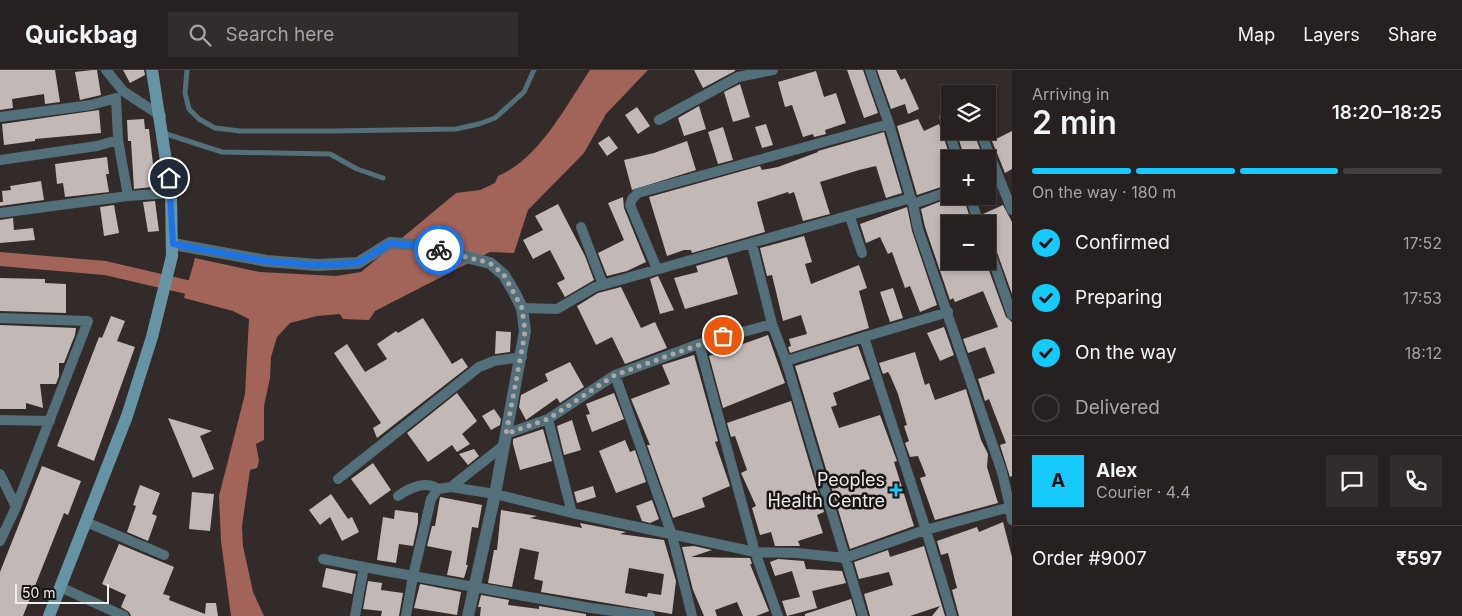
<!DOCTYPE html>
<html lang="en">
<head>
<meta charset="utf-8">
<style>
  :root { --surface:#262020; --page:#322d2d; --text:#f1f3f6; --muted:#a4a3a5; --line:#423e3e; --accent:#16cafb }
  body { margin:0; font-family:Inter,sans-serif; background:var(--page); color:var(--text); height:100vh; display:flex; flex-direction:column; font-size:19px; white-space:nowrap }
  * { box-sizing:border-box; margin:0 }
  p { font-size:16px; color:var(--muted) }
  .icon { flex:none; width:28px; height:28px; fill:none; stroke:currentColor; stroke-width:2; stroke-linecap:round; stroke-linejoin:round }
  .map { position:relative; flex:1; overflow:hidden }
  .details { display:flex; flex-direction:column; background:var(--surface); width:450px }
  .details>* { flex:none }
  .controls { position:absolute; left:941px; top:15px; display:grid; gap:10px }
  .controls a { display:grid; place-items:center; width:55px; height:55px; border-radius:0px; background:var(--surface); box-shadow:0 2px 8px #0003,0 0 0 1px var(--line); font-size:25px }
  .scale { position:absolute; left:15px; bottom:12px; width:94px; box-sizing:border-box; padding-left:5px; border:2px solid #efebe9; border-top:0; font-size:14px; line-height:18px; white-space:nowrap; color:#efebe9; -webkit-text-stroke:4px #181514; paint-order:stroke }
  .pin { position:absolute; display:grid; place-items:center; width:42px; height:42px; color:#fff; margin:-21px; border:2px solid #fff; border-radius:50%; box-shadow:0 1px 5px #0007 }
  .courier { position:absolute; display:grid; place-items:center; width:50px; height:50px; margin:-25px; border:4px solid #1a73e8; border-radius:50%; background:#fff; color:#222; box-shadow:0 1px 6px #0007 }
  .head em { font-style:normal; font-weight:600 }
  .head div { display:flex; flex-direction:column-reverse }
  .head { display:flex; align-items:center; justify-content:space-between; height:85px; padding:0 20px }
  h1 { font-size:32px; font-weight:600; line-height:38px }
  .bar { display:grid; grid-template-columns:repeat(4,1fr); gap:8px 5px; align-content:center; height:60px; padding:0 20px }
  .bar i { height:6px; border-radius:4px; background:var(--line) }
  .bar .selected { background:var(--accent) }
  .bar p { grid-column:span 4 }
  .line { display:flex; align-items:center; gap:12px; padding:0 20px; border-top:1px solid var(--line) }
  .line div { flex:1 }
  .round { display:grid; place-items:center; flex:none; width:52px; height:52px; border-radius:0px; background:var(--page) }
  ol { padding:0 20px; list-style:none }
  li { display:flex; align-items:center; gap:15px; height:55px }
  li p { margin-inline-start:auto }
  li .icon { padding:5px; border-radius:50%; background:var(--accent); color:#111; stroke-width:4 }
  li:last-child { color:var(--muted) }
  li i { width:28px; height:28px; border:2px solid var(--line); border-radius:50% }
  header { display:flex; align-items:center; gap:30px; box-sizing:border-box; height:70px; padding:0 25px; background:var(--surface); border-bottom:1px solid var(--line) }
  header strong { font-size:24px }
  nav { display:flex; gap:28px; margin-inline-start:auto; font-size:18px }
  .search { width:350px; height:45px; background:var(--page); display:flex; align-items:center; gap:12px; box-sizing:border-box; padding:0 18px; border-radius:0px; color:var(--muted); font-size:19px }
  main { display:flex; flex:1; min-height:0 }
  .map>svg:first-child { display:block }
  .water { fill:#a26458 }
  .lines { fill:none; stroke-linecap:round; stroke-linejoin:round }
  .canal { stroke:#a26458; stroke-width:14 }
  .building { fill:#c2b8b6; fill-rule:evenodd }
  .service { stroke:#536f7a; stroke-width:5 }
  .minor { stroke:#536f7a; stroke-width:10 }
  .tertiary { stroke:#536f7a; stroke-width:12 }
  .secondary { stroke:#6694a5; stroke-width:12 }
  .done { stroke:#ada8a6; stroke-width:5; stroke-dasharray:0 9 }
  .route { stroke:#1a73e8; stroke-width:6 }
  .poi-dot { fill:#16cafb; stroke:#181514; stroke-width:2 }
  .labels { text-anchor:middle; stroke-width:5; stroke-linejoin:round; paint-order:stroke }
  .poi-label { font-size:18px; fill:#efebe9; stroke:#181514; text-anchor:end }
</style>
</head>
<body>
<header>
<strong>Quickbag</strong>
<div class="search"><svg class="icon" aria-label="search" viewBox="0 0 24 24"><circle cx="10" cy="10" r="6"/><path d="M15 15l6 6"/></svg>Search here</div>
<nav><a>Map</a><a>Layers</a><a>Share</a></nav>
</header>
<main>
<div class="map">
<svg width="1012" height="546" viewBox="0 0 1012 546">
  <rect width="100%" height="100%" fill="#332b2a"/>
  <path class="water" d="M590,0H648L606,44L584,83L528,140L514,183L490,182L375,241L369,250L343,249L340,244L317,246L290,253L277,267L271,287L270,308L264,336V370L256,374L259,391L257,398L250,400L242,456L243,476L253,522L264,546H231L221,471L219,426L245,324L249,249L233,241L184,228L195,188L260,202L336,206L361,202L456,123L480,120L495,113L498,106C539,89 566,36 590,0Z"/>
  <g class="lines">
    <path class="canal" d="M0,189L105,198L204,221"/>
  </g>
  <path class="building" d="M0,0H55L60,32L45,34L44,24L12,29L13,38L0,40Z
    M92,0H97L101,25L80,30L75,2Z
    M123,0H144L145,5L130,13Z
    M694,0H735V1L703,18Z
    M847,0H863L878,43L864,48Z
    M877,0H896L901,10L905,8L919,39L908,44L905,34L891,39Z
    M816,1L824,27L836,23L846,53L825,60L826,64L814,67L813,64L803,67L792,35L785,37L778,12Z
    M740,14L750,47L733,52L724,22Z
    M699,36L706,59L684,66L678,48Z
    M637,37L650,56L638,64L625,45Z
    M99,40L101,63L35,69V71L4,75L2,54Z
    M144,49L145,59H149L154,103L159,102L161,116L134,119L131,71H128L127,50Z
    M918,49L924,61L939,54L951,89L950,114L917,125L897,56Z
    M766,54L773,75L762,78L755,57Z
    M723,57L733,90L718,94L708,62Z
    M1012,61V99L1005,103L992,71Z
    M884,62L902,123L886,128L876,96L859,100L820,112L830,144L803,151L794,122L789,124L788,122L757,132L765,162L692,183L691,180H684L667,186L649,127L760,96L762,100L778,97L818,82V81Z
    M974,64L984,89H965L959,70Z
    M609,66L618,78L607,86L598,73Z
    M687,71L696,100L632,120L624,90L654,83Z
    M107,87L109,104H106L109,122L65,127L63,113L57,114L55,94Z
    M41,111L44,130L0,136V132H3L2,121L11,120L10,116Z
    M954,126H963L972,154H950V191H966L969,199L986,192L1006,247L1012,252V406L1010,407L1000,375L1006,373L989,329L985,331L978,309L995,303L985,277L968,283L963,269L998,257L983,221L955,232L953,228L950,230L925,157L921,139Z
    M623,127L624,138L646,192L627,201L607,206L598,183L624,170L608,133Z
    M155,131L159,161L148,162L143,132Z
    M558,134L585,186L594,210L565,227L557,213L565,209L550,180L533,189L523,170L543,160L535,146Z
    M114,135L119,163L104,166L100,137Z
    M1003,135L1012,152V224L994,174L988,167V154L983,144Z
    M907,137L912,161L937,235L920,242L910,216L905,218L892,182L888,184L880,167L866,173L860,154Z
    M13,148L14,160L33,158L35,170L0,173V150Z
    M804,166L812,192L805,194L811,214L859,195L867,218L859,221L869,258L790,283L788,277L791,276L789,269L807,264L801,245L783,251L772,205L767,206L760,178Z
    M727,187L738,224L685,239L674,208L698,202L696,196Z
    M658,206L674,240L660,244L650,209Z
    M0,208L45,209V213L66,214V243L0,241Z
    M621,217L641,258L655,252L667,278L625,294L612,267L596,275L577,236L598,223Z
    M893,218L903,248L890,252L880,222Z
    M111,246L125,251L117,271L135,277L94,391L57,376L99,267L102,268Z
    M423,248L452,294L462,288L468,297L377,368L373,358L381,353L334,283L347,274L365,302L387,289L377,274L396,261L398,263Z
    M0,255L76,258L75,265L64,293H59V306L56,314H40L43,338L26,333V339H0Z
    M944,257L954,285L940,291L927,263Z
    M496,261L511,262L510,282L495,284Z
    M768,265L785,313L723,338L709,286Z
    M858,276L870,309L833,323L837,335L831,337L839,358L880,345L897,391L894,392L914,456L850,479L795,296Z
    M915,282L925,315L929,313L935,330L966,319L981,370L988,384L987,397L998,433L935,450L920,408L926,406L918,386L910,387L905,373L909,371L904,356L907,355L898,324L890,305L888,302L883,304L879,293Z
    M694,285L718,371L715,372L730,416L702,428L705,437L673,448L647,375H650L631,329L670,314L662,295Z
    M570,292L584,317L560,333L557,328L526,350L519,337L521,325L548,311L545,304Z
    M457,323L477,351L462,364L470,374L457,382L452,375L428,392L407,363Z
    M614,323L624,349L592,362L586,345L590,344L586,334Z
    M791,331L824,442L817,445L823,463L798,471L800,476H775L771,462L760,465L752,438L756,436L741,403L747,400L735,366L731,367L727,353Z
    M494,339L501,349L500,355L491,360L482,346Z
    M168,348L212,361L200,366L214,399L193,408Z
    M572,350L581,380L564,385L557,356Z
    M543,359L552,391L520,400L513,374V369Z
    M625,370L630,382L635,380L646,412L616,423L599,381Z
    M474,379L479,386L468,395L459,384Z
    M373,393L391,420L370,435L351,409Z
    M42,396L81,411L68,445L64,443L23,546H0V502Z
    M140,415L160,423L152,444L157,446L148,471L127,462L136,436L133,435Z
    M593,416L596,427L577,433L574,422Z
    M192,422L214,424L210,461L189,459Z
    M331,424L348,449L352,447L359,462L342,471L330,447L320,455L309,440Z
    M440,427L482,435L478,458L472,457L466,495H468L464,508L447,505L452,481L427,476L432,456H435Z
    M652,430L659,449L650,453L642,451L636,436Z
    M395,440L418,443V453L413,476L399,474L396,493L377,490L383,447L394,449Z
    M501,440L537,446L530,448L582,458L580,453L626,462L620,464L664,470L676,511L672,544L541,522L543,511L534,509L539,482L520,478L512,517L488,513L494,480H497ZM629,498L664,504L661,525L648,523L647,527L625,523Z
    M1003,452L1012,487V546H959L952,520L957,518L948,483L941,485L937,471L977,457L979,462Z
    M119,474L174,497L163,524L170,526L169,530L205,544L206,533H216L218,546H131L129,542L121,537L126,525L102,514Z
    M694,476L712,480L691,487L750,488L752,494H750L769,541L756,546H743L737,532L715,540L717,546H704L693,520L682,477Z
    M924,476L945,546H932L940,536L910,546H870L864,524L893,515L889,502L859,509L854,492L888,480L890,487Z
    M778,489L804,491L806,499L842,501L846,513L812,521L817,538L787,546L782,531L800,527L792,501L775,506L770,492Z
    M326,498L356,504L352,524L322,517Z
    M368,511L382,513L381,520L403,523L399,546H381L382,541L363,539Z
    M420,514L461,522L457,545L414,538Z
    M481,525L509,530L508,535L539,539V536L586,544V546H480L481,537H478Z
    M851,529L856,546H805V544Z"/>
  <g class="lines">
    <path class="service" d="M187,0L185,23L189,39L199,49L215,58L240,61H332L456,59L479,54L495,48L524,22L534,0
      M163,63L222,82L330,84L357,99L383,108"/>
    <path class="minor" d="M106,0L123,21L161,46
      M870,0L889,54L912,133
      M0,47L91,35L116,28L118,70
      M944,47L958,89
      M659,50L738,7L773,0
      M980,61L1012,140
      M0,90L97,76L118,70L128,126
      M950,121L913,134L918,159L1002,402L1010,437H1012
      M970,126L979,154
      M0,143L128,126L171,123
      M850,147L862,183
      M581,157L603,215
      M752,174L772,254L786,291L863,546
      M988,176L1012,245
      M657,199L630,135L632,129L638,123L889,54
      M522,238L557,239L595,217L911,128
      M0,248L88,251L16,437L0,471
      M864,267L948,242
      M699,274L755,482L778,546
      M786,291L864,267C893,360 925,452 952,546
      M548,349L572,443
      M0,350L50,351
      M506,364L548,349L615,305
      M0,404L16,437
      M338,409L479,297L494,291L522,287
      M451,417L503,376
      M398,426C409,418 426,410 438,419
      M86,452L164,485
      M323,489L364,497
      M60,517L124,546
      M355,546L364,497L413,506L431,429L438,419L451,417L495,424L572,443L755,482L797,483L845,488L922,461L1010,437L1012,450
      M406,546L413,506L591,538L650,546
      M692,546L672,465L615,305L699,274L772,254"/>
    <path class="tertiary" d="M173,174L267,191L317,195L358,193L390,173L418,175L490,193L504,205L514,222L522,238L525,261L495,424L468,546"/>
    <path class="secondary" d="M49,546L127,346L152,267L172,186L171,123L152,0"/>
  </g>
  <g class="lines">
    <path class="done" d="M439,180L490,193L504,205L522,238L525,261L523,274L506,364L548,349L615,305L723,266"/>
    <path class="route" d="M169,108L173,174L266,191L317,195L358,193L390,173L418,175L439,180"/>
  </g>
  <path class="poi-dot" d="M893.5 412.5h5v5h5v5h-5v5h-5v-5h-5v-5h5z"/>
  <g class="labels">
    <g class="poi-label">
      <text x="885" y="416">Peoples<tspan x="885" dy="21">Health Centre</tspan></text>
    </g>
  </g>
</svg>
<div class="controls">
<a><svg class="icon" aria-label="layers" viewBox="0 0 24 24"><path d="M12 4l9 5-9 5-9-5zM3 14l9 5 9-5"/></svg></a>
<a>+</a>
<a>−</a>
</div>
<div class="scale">50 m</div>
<div class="pin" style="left:723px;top:266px;background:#ea580c"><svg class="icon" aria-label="bag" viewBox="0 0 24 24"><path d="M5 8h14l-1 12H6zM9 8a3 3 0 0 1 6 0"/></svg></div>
<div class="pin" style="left:169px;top:108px;background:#1f2937"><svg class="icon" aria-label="home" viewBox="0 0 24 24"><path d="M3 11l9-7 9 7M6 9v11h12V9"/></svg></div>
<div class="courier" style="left:439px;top:180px"><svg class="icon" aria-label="bike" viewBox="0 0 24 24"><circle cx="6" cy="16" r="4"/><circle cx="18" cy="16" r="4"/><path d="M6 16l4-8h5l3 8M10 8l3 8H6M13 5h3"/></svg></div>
</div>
<section class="details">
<div class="head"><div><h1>2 min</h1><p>Arriving in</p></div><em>18:20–18:25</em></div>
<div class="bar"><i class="selected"></i><i class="selected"></i><i class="selected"></i><i></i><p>On the way · 180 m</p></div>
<ol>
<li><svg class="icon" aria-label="check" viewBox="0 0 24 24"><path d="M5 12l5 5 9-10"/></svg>Confirmed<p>17:52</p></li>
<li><svg class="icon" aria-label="check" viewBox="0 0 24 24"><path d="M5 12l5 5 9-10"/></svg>Preparing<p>17:53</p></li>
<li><svg class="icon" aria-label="check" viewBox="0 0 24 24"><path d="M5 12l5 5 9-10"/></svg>On the way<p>18:12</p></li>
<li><i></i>Delivered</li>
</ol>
<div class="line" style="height:90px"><b class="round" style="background:var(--accent);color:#111">A</b><div><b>Alex</b><p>Courier · 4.4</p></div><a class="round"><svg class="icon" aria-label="chat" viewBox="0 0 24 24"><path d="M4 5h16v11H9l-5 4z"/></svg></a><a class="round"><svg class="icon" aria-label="phone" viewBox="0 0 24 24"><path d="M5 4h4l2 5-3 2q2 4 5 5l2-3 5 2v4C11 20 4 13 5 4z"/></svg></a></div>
<div class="line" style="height:65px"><div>Order #9007</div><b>₹597</b></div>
</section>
</main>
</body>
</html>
